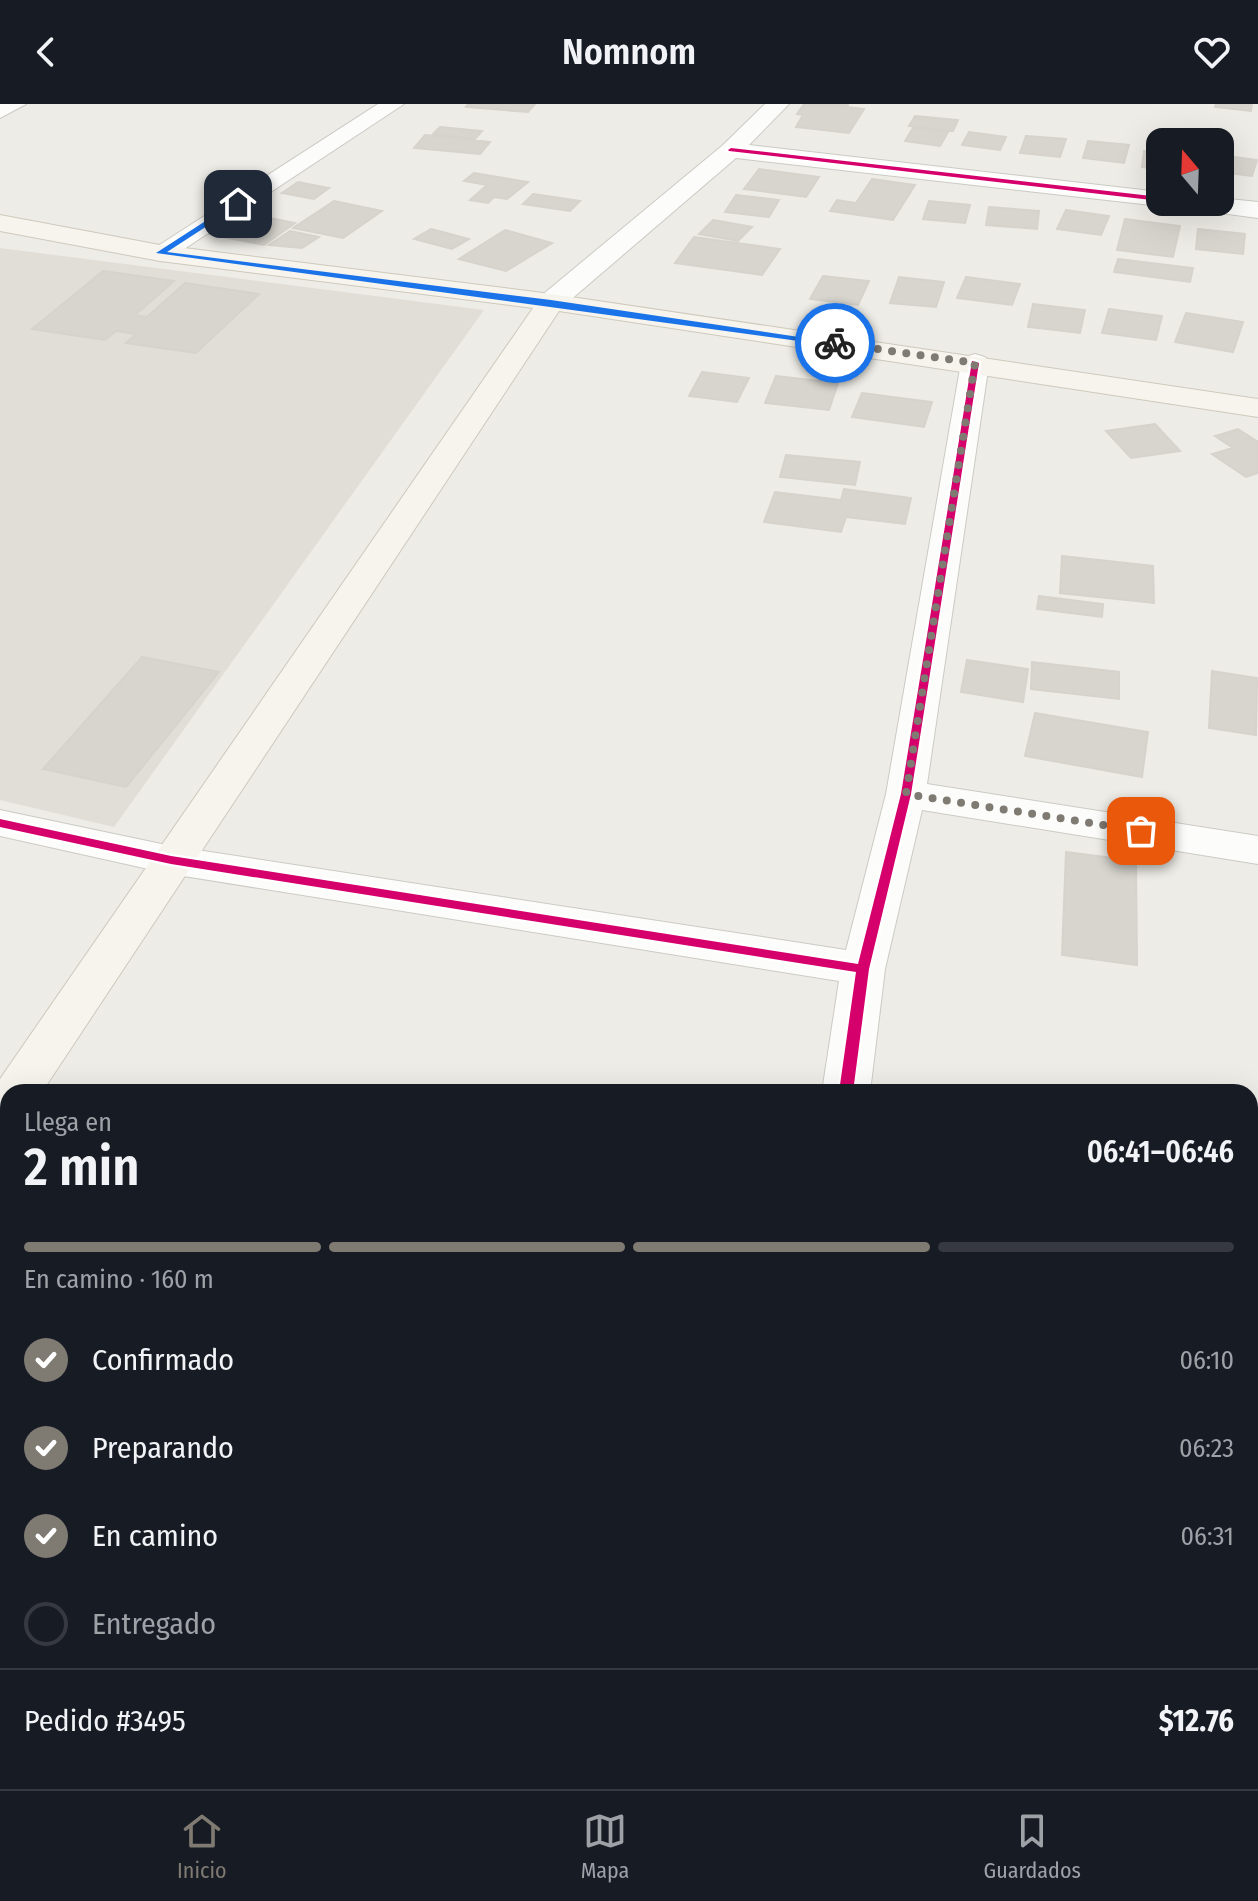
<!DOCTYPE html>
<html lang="es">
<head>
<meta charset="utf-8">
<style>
  :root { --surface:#171b24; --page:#20242c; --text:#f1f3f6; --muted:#9ea1a6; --line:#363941; --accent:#7f7a72 }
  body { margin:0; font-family:"Fira Sans Condensed",sans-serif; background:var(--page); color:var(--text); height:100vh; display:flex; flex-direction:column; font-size:30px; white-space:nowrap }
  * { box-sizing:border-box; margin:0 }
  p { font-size:26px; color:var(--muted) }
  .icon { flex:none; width:44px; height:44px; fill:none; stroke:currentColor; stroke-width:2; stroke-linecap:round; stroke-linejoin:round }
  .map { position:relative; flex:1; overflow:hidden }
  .drawer { position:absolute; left:0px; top:980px; width:1258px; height:706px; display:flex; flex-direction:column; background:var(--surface); border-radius:24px 24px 0 0; box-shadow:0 8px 32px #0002 }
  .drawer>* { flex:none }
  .needle { width:52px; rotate:341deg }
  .buttons { position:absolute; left:1146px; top:24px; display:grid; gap:16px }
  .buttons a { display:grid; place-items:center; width:88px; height:88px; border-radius:16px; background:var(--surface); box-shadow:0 8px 32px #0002; font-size:40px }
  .pin { position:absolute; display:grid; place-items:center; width:68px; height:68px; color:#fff; margin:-34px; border-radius:16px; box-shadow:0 4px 12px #0006 }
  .courier { position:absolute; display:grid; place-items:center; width:80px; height:80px; margin:-40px; border:6px solid #1a73e8; border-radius:50%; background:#fff; color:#222; box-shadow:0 2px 10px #0007 }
  .summary em { font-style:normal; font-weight:600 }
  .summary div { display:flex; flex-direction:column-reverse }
  .summary { display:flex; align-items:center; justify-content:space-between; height:136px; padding:0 24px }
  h1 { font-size:52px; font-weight:600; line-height:60px }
  .bar { display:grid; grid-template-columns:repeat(4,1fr); gap:12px 8px; align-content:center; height:96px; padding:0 24px }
  .bar i { height:10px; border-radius:6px; background:var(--line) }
  .bar .on { background:var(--accent) }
  .bar p { grid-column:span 4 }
  .line { display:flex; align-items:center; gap:20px; padding:0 24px; border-top:2px solid var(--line) }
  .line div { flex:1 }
  ol { padding:0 24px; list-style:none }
  li { display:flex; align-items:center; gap:24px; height:88px }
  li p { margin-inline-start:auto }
  li .icon { padding:8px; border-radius:50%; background:var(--accent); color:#fff; stroke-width:4 }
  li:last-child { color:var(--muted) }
  li i { width:44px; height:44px; border:4px solid var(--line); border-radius:50% }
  header { display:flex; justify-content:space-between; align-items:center; height:104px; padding:0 24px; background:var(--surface); font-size:36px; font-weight:600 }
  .dock { display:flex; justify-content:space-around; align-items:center; height:112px; border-top:2px solid var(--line); background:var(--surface); font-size:22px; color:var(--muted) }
  .dock a { display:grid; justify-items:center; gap:4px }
  .dock .on { color:var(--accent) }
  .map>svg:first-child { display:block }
  .industrial { fill:#e1ddd7 }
  .building { fill:#d7d5ce; stroke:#d6d3cc; stroke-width:2 }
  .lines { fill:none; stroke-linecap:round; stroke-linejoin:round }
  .street-casing { stroke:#cccac4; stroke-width:2 }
  .secondary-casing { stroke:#cdc9bd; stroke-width:2 }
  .street { fill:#fcfcfb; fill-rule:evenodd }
  .secondary { fill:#f6f4ec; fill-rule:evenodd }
  .cycleway-casing { stroke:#fff; stroke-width:5 }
  .cycleway { fill:#d6006c; fill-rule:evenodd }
  .route { fill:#1a73e8 }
  .done { stroke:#7f7a72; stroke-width:8; stroke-dasharray:0 14.4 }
</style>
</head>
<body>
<header><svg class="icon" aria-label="back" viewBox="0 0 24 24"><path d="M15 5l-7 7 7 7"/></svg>Nomnom<svg class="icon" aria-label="heart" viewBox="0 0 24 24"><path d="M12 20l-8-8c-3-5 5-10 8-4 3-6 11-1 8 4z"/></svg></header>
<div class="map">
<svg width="1258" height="1685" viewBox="0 0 1258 1685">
  <rect width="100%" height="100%" fill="#eeece6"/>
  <path class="industrial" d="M0,144L484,206L114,723L0,696Z"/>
  <path class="building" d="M468,0H535L528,8L466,3Z
    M804,0H848L847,3L864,5L849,29L796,23L803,11L797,10Z
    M1216,0H1252L1251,7L1215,3Z
    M915,12L958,16L953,27L909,22Z
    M440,23L482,27L475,35L433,30Z
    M913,24L948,28L940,42L905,37Z
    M969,28L1006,33L1000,46L962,41Z
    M425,31L490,38L480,50L414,44Z
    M1026,32L1066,35L1060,53L1020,49Z
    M1088,37L1129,41L1124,59L1083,54Z
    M1144,47L1160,48V65L1142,63Z
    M1220,51L1257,56L1252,72L1220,68Z
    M759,65L819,73L806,93L744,85Z
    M474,69L528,78L507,95L494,93L488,99L470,96L487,81L464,77Z
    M872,75L915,81L893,116L830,107L837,96L856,99Z
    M298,78L329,84L314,95L282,89Z
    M533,90L580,97L570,107L523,100Z
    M736,91L779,96L769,113L725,108Z
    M334,97L382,107L343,134L293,124Z
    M929,97L970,101L965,119L923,115Z
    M989,103L1039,107L1037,125L986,121Z
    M1066,106L1109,112L1101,131L1057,125Z
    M241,108L295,119L264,141L208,130Z
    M1125,115L1180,122L1173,153L1117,146Z
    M713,116L752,123L738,137L699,130Z
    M431,125L469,135L452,145L414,135Z
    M1198,125L1245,130L1243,150L1196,145Z
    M505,126L552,139L506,167L459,155Z
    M290,127L319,133L302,144L269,141Z
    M694,133L780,145L762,171L675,159Z
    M1118,155L1193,164L1190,178L1114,168Z
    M103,167L174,177L135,211L147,213L185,179L259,190L196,249L126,239L136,230L116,227L105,236L32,225Z
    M823,172L869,177L858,201L810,195Z
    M899,173L944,178L936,203L890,199Z
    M966,173L1020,180L1012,201L957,194Z
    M1033,200L1085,206L1080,229L1028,223Z
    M1109,205L1162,212L1156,236L1102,229Z
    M1186,209L1243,218L1233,248L1175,238Z
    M702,268L749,274L737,298L689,292Z
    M776,272L838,279L829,306L765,299Z
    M862,289L932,298L924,323L852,313Z
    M1155,320L1180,347L1131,354L1106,327Z
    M1238,325L1258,338V369L1246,373L1212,350L1233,344L1215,332Z
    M786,351L860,358L855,381L780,373Z
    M844,385L911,394L905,420L846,413L841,428L764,418L775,388L841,396Z
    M1062,452L1153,462L1154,499L1060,489Z
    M1039,492L1103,500L1102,513L1037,505Z
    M142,553L219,568L126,683L43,665Z
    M967,556L1028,565L1023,598L961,588Z
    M1032,558L1119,568V595L1031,585Z
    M1212,567L1257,574L1256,631L1209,624Z
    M1035,609L1148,628L1142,673L1025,652Z
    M1066,748L1136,757L1137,861L1062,851Z
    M1250,1049L1258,1051V1092L1250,1090Z
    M0,1299L8,1301V1399L0,1398Z
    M0,1437L8,1439V1506L0,1522Z"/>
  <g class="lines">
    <defs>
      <path id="street" d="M0,0H26L0,14Z
        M378,0H404L169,155L160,157L147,149Z
        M765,0H789L749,41L1160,88V98H1170L1160,102L736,54L561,204H541L537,198L541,192L723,41Z
        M1220,94L1258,98V114L1191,105L1179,98H1220Z
        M975,250L985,253L989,259L927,680L1258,732V760L922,706L885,865L870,988H822L839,877L171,770L0,732V706L171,742L846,846L886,690L961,259L965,253Z
        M1250,1423L1258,1425V1483L1250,1481Z
        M733,1678H799L798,1685H732Z"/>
      <path id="secondary" d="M0,111L160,141L551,190L1258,295V313L559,207L42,988H8V1003L0,1001V975L533,204L160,157L0,127Z"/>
    </defs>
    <use href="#street" class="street-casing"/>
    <use href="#secondary" class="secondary-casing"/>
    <use href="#street" class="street"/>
    <use href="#secondary" class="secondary"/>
    <defs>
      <path id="cycleway" d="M731,44L1160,93V97L729,47L728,46Z
        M972,257L979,259L911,690L869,865L853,988H839L856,868L171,760L0,723V715L171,752L858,860L901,690Z"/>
    </defs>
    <use href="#cycleway" class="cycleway-casing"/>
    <use href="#cycleway" class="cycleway"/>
  </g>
  <path class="route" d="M235,98L241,100L167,148L551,196L839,239L835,242L156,149Z"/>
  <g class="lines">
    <path class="done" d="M835,239L975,259L906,690L1141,727"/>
  </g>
</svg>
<div class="buttons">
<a><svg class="needle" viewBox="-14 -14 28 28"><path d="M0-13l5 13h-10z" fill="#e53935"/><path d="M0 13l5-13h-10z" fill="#9ea1a6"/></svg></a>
</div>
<div class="pin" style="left:1141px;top:727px;background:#ea580c"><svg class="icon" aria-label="bag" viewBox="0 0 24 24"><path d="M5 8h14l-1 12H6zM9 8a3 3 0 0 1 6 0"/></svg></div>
<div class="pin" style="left:238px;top:100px;background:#1f2937"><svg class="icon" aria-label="home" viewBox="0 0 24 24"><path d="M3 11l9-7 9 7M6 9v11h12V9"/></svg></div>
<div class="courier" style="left:835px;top:239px"><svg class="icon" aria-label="bike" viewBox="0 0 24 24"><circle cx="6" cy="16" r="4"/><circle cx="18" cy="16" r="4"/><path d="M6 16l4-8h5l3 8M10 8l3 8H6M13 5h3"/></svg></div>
<section class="drawer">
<div class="summary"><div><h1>2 min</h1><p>Llega en</p></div><em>06:41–06:46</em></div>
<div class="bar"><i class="on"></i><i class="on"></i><i class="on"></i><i></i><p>En camino · 160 m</p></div>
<ol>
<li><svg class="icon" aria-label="check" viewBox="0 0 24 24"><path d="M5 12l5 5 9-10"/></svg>Confirmado<p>06:10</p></li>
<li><svg class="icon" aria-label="check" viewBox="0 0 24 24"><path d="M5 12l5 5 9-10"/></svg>Preparando<p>06:23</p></li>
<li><svg class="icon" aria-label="check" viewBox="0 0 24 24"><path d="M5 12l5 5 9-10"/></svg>En camino<p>06:31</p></li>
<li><i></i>Entregado</li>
</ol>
<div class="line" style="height:104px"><div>Pedido #3495</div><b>$12.76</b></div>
</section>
</div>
<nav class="dock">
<a class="on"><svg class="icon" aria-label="home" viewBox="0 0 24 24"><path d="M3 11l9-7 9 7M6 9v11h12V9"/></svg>Inicio</a>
<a><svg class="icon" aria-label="map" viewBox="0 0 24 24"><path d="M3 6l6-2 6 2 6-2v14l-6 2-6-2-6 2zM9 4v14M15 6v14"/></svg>Mapa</a>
<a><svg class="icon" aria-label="saved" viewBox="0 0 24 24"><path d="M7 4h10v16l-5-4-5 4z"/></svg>Guardados</a>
</nav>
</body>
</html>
